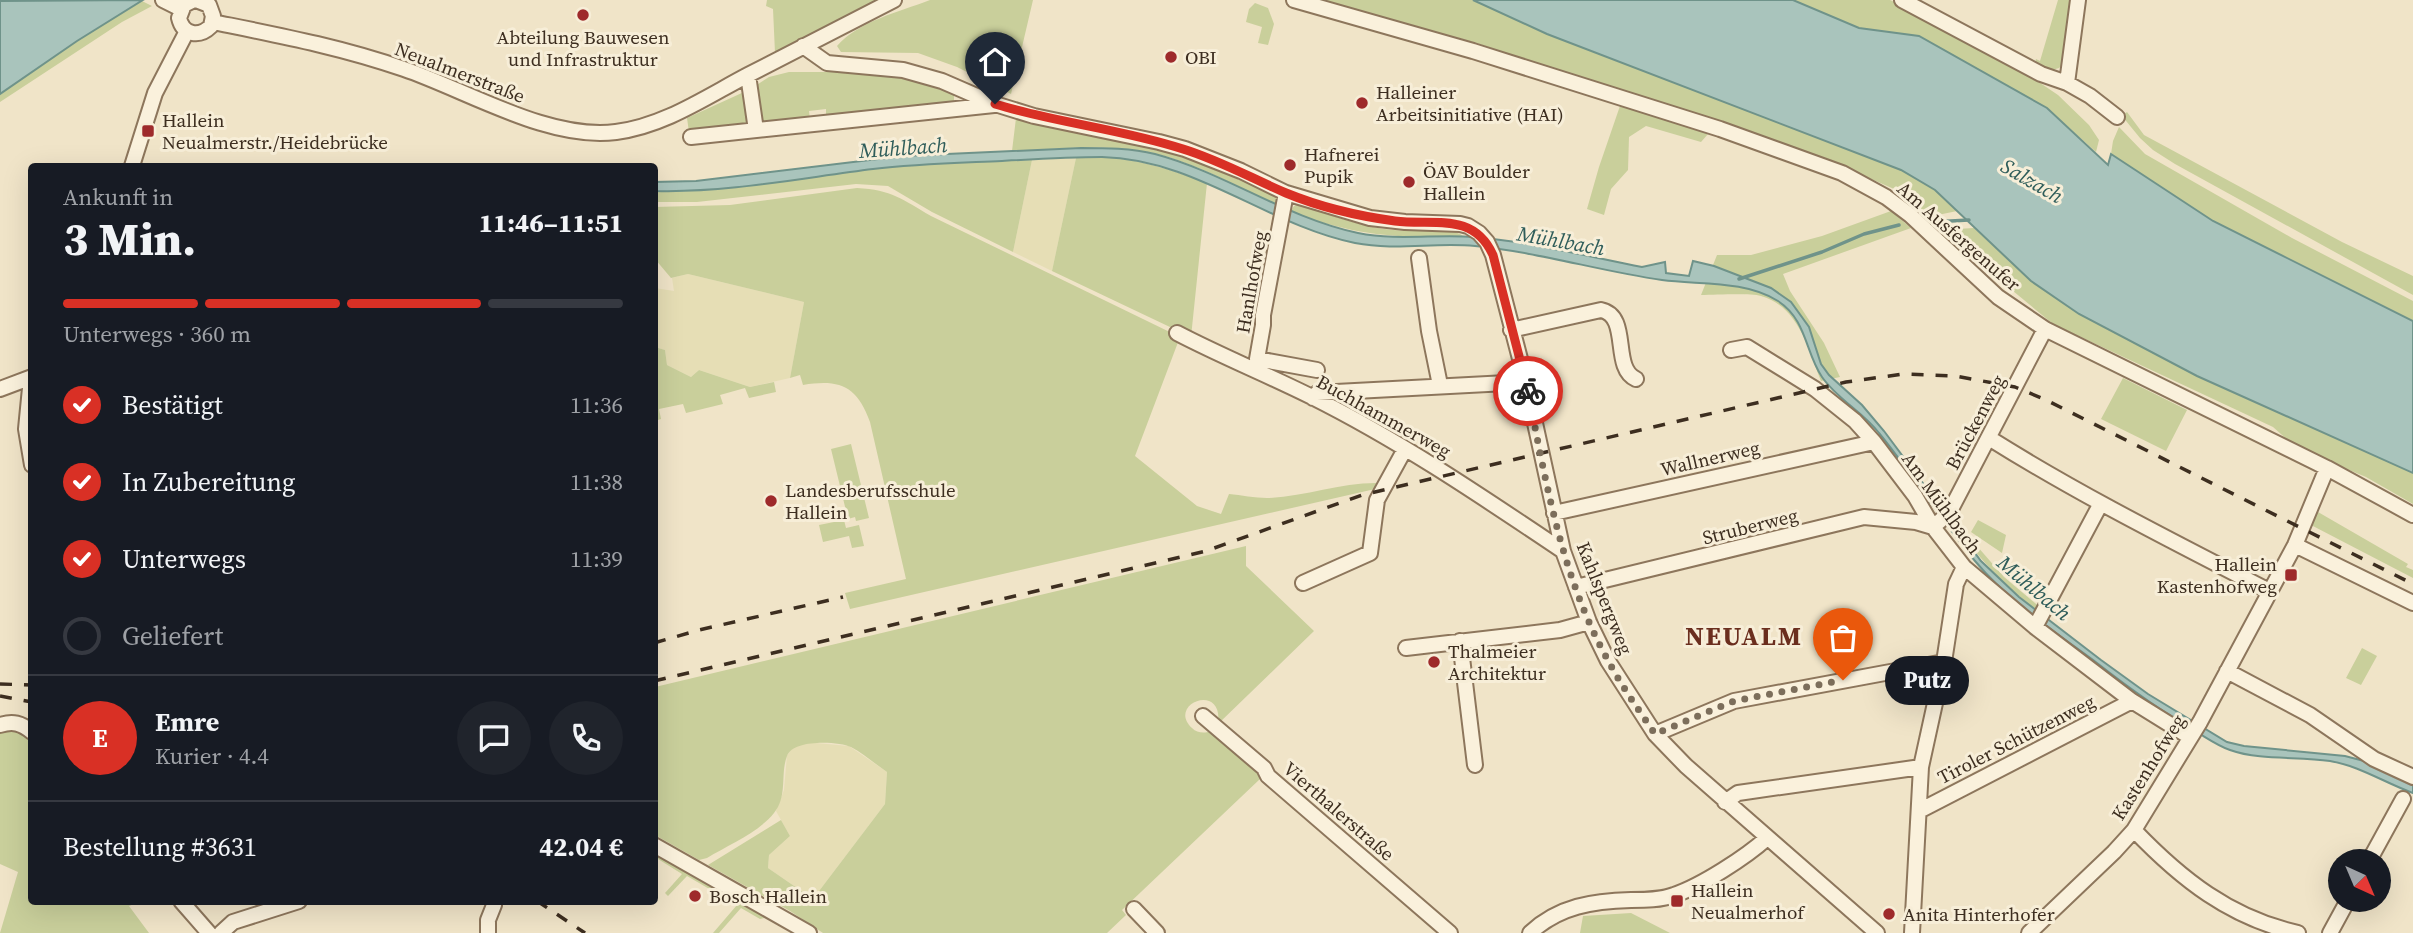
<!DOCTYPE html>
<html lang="de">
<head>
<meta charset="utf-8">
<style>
  :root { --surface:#171b24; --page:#20242c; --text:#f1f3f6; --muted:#9ea1a6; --line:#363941; --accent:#d93025 }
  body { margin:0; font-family:"Source Serif 4",serif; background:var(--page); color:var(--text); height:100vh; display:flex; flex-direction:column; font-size:26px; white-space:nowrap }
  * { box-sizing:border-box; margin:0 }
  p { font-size:23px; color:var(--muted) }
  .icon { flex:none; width:38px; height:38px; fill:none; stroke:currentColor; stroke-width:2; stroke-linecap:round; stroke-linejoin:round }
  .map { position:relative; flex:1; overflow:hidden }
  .drawer { position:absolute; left:28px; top:163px; width:630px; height:742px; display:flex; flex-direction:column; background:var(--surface); border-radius:7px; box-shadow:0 7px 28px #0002 }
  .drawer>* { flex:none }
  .needle { width:46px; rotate:136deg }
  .tools { position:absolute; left:2328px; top:849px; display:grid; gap:14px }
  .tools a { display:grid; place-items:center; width:63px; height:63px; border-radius:50%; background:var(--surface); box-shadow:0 7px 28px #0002; font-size:35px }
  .pin { position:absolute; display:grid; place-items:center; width:60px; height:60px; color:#fff; margin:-72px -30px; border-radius:50% 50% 50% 0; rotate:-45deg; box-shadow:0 0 7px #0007 }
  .pin .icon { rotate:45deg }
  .courier { position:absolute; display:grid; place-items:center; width:70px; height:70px; margin:-35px; border:5px solid #d93025; border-radius:50%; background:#fff; color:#222; box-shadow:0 2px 9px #0007 }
  .bubble { position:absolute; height:49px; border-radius:24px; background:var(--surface); box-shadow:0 7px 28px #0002; font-size:23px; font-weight:800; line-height:49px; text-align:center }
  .headline em { font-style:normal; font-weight:800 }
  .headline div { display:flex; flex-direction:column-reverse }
  .headline { display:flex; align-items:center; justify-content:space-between; height:119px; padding:0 35px }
  h1 { font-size:46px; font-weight:800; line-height:52px }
  .bar { display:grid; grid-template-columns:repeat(4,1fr); gap:10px 7px; align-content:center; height:84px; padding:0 35px }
  .bar i { height:9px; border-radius:5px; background:var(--line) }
  .bar .on { background:var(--accent) }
  .bar p { grid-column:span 4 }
  .line { display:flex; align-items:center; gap:18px; padding:0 35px; border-top:2px solid var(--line) }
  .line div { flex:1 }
  .round { display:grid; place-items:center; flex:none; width:74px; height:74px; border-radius:37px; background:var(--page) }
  ol { padding:0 35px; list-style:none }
  li { display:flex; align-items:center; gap:21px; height:77px }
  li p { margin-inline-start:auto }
  li .icon { padding:7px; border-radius:50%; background:var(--accent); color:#fff; stroke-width:4 }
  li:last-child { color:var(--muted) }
  li i { width:38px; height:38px; border:4px solid var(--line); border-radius:50% }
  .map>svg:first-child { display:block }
  .farmland { fill:#e6deb5 }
  .green { fill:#c9cf9b }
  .water { fill:#a9c4bc; stroke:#6f938a; stroke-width:2 }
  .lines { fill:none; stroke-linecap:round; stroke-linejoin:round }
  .stream { stroke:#6f938a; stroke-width:3.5 }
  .street-casing { stroke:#8d765c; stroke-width:18 }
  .street { stroke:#faf1dc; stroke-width:14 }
  .rail { stroke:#3d2e20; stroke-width:3.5; stroke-dasharray:12 12; stroke-linecap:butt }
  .done { stroke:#7c6e5b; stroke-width:7; stroke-dasharray:0 12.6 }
  .route { stroke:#d93025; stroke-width:9 }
  .poi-dot { fill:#9e2a2b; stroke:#f7eed8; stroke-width:2.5 }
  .labels { text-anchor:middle; stroke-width:6; stroke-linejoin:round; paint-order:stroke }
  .poi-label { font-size:19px; fill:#3d2e20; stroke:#f7eed8; text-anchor:start }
  .street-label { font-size:19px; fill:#3d2e20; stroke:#f7eed8 }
  .water-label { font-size:21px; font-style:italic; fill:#2f5d5a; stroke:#f7eed8 }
  .district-label { font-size:26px; font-weight:bold; letter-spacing:2px; fill:#6b2e1e; stroke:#f7eed8 }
</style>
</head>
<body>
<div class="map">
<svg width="2413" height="933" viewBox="0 0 2413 933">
  <rect width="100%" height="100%" fill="#f0e4c8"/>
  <path class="farmland" d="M1076,158L1052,271L1013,252L1032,160Z
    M688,274L804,302L790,378L750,387L699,370L691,377L667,365L665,350L655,347V288L674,291L672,278Z
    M805,742L849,746L887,772L885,804L813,899L768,868L769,855L790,836L776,811L784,790L787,755L794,747Z"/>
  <path class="green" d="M767,0H877L775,53L773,9L766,6Z
    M930,0H1033L1011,94L957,67L918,53L841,52L837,46C859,21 899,12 930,0Z
    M1322,0H1473L1480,2L1547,34L1901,170L1935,190L1957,211L1933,216L1922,211L1894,189L1819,156L1476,43Z
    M1793,0H1890L1915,11L2009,62L2058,95L2089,125L2099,140L2096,152L2047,108L1919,37L1859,28Z
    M2058,0H2072L2064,63L2059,68L2045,72L2035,63L2036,59L2040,61Z
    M142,1L152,6L122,22L0,102V94L77,41Z
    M1255,3L1268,8L1274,24L1268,45L1258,43L1262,27L1246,22L1249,9Z
    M789,72H885L920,79L954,92V103L826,118V109L809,111L810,120L762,125L755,86L769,77Z
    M744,92L751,121L748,126L689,132L687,118Z
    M1621,103L1708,134L1701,142L1646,126L1629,137L1628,170L1611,189L1604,215L1587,209L1599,167Z
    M2127,112L2144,135L2342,242L2413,276V295L2175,164L2153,150L2140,138L2122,116Z
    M1016,118L1175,154L1273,193L1278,197V205C1238,187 1196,163 1153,153C1107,143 1058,149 1012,151Z
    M2119,127L2145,154L2292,238L2413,301V321L2213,221L2111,154L2113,141Z
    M1102,157C1140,159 1172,170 1207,183L1191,337L1052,271L1076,158Z
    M1032,160L1013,252L932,212L888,186L856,184L697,202H655V191C729,193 804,177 878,168C929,162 981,162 1032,160Z
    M857,188C892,190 902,199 931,216L1180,337L1135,456L1197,506L1221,514L1229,494C1241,495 1255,498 1267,498C1304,497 1339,483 1376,483L1375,489L850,609L845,593L906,579L870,422C857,386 840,379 803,385L800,375L790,378L804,302L688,274L671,278L655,259L654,207L730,205Z
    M1299,204C1330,215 1361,227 1393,230C1412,232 1448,225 1463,236C1394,239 1355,235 1290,212L1294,206Z
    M1891,211L1911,228L1783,274L1790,291L1824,343L1840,377L1821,381C1808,349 1799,307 1761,296C1749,293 1716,295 1701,295L1717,255H1751L1822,236Z
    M1974,228L2031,281L2079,314L2413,473V504L2366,477L2298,449L2273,427L2053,324L1939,230Z
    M655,347L665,350L667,365L691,377L699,370L750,387L774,382L776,392L749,398L745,388L720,395L723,404L686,413L683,404L659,409L661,419L655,421Z
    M2123,378L2187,410L2166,451L2101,419Z
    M851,444L869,518L856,521L855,517L848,519L831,449Z
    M2318,512L2408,564L2406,567L2413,570V578L2311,525Z
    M844,520L846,528L859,525L864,546L852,548L849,536L823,542L819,525Z
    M1978,520L2006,535L2002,553L1971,532Z
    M1952,522L1970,538L2004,577L2042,609L2039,612C2003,585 1979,558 1952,522Z
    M1246,546V566L1314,631L1218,724C1224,681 1166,704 1192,728C1198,734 1205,733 1213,731L1260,771V779L1122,910L1126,915L1107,933H823L790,911L708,865L781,820L790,836L769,855L768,868L813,899L885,804L887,772C875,764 864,754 851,747C838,741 793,739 787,756C780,774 788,796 774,813C758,833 728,845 707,858L699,860L655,835V687Z
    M2362,648L2377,656L2361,685L2346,678Z
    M0,728H16L31,739L32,901H142L129,906L149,933H0L18,872L0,864Z
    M655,853L762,914L764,918L760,919L741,908L719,933H713L737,905L687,876L668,896L665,893L682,874L658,859L655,862Z
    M1631,913L1670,933H1580L1583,916Z"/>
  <path class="water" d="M143,0L77,41L0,94V1Z
    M1473,0H1793L1859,28L1919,36L2047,108L2108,165L2111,154L2213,221L2413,321V473L2197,376L2079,314L2031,281L1935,190L1901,170L1547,34Z
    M1081,148C1106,148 1131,148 1155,154C1226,173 1286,218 1358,233C1397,241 1435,234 1474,237C1531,242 1586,256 1642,267L1665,262L1666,273L1689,276L1693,261L1714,266L1771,288L1791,302L1809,327L1821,364L1829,375L1862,405L1884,431L1981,561L2019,597L2101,660L2148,694L2227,742L2244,746L2345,756L2364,761L2413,783V793C2385,783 2360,766 2330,761C2298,756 2261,761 2230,750C2218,746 2207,738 2195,731C2161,711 2129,688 2097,663C2055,632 2009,602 1975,561C1941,520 1913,475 1879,433C1863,412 1837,399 1822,377C1805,352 1807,320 1778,301C1745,280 1699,285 1662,280C1599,271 1538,252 1475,246C1435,242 1396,251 1355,243C1267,225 1195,159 1102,157C1069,157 1036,159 1002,161C959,163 916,164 873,169C801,178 727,193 655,191L654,182L696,181L903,156Z"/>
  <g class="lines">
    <path class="stream" d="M1932,222L1969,220
      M1739,279L1822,252L1864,234L1899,225"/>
    <defs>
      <path id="street" d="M163,0L181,9
        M194,0L184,5L179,18C183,35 199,38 211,26L213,16L209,5L196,0
        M1294,0L1473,51L1720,129L1842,173L1886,197L1910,215L1998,297L2045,329L2327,468L2413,515
        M1902,0L2041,74L2067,83L2090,96L2117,117
        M213,22C277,35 341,47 404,69C466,90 549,141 616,132C664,126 706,97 748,75C796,50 845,25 894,0
        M803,46L827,63L903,70L942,81L995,104L1034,116L1159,142L1185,149L1241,171L1286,193L1370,218L1405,222L1460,224L1468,226L1479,233L1487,242L1493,255L1526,382L1563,551L1589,622L1608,661L1655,734L1686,766L1877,933
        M748,75L756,130
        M2067,83L2078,0
        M691,137L994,105
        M132,166L155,93L187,31
        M1286,193L1263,315V325L1257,359L1317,370
        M1419,258L1429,331L1440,385
        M1511,330L1601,310C1631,316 1611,368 1636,379
        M1177,333C1221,356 1268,375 1312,397C1400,441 1481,496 1563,551
        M1731,350L1747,347L1815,389L1855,421L1874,442L1915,496L1933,527L1964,567L2035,627L2132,701L2190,737
        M31,378L26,429L32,465
        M0,389L32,377
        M1313,398L1317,393L1526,382
        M1989,438C2080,495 2174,542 2269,591
        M1554,513L1874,442
        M2295,545L2413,603
        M1303,583L1370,553L1377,500L1405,449
        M1576,587L1864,517L1916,522L1933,527L1949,513L2045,329
        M2035,627L2100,505
        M1460,641L1475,765
        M1406,648L1560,630L1589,622
        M2227,671L2310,715L2374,759L2413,777
        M1203,716L1264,768L1268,776L1450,933
        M0,725C13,721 21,723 32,732
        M1655,734L1734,701L1944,662
        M1725,802L1738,793L1921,767
        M1919,811L2132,701
        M2134,830C2181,879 2230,918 2298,933
        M654,845L809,933
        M2369,861L2403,799
        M181,901L209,933
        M1134,909L1157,933
        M221,933L233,922L299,901
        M488,933V920L494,905
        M1530,933C1559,906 1593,901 1631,900C1645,900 1661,900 1674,895C1701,886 1746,857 1767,838
        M1912,933L1921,767L1944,662L1956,584L1964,567
        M2029,933L2114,852L2134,830L2200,722L2295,545L2327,468
        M2330,933L2348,900"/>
    </defs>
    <use href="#street" class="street-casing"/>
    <use href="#street" class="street"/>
    <path class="rail" d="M654,643L699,630L843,597
      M654,681L1206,551L1362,495L1846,382L1903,374L1955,376L2015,387L2044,399L2413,584
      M0,684L32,685
      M0,696L32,702
      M537,901L585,933"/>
  </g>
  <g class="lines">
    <path class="done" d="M1528,391C1546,483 1562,579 1609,662C1622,687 1639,710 1655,734L1734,701L1843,680"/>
    <path class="route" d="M995,104C1057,123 1122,129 1183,149C1219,160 1251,178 1286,193C1320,207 1358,216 1395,221C1433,226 1473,211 1493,255L1528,391"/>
  </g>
  <g class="poi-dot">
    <circle cx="583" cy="15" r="7"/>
    <circle cx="1171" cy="57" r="7"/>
    <circle cx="1362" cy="103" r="7"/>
    <rect x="141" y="124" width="14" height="14" rx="3.5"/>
    <circle cx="1290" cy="165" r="7"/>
    <circle cx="1409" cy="182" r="7"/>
    <circle cx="771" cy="501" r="7"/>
    <rect x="2284" y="568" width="14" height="14" rx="3.5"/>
    <circle cx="1434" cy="662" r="7"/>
    <circle cx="695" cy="896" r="7"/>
    <rect x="1670" y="894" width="14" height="14" rx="3.5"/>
    <circle cx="1889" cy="914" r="7"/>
  </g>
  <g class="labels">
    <g class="poi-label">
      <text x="583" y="44" text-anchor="middle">Abteilung Bauwesen<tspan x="583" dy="22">und Infrastruktur</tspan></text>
      <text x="1185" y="64">OBI</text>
      <text x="1376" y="99">Halleiner<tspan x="1376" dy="22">Arbeitsinitiative (HAI)</tspan></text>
      <text x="162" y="127">Hallein<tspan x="162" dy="22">Neualmerstr./Heidebrücke</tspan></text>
      <text x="1304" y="161">Hafnerei<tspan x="1304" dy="22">Pupik</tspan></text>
      <text x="1423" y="178">ÖAV Boulder<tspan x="1423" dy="22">Hallein</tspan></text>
      <text x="785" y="497">Landesberufsschule<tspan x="785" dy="22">Hallein</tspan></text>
      <text x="2277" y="571" text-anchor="end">Hallein<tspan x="2277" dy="22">Kastenhofweg</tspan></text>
      <text x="1448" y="658">Thalmeier<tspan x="1448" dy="22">Architektur</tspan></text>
      <text x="1691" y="897">Hallein<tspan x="1691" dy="22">Neualmerhof</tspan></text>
      <text x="709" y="903">Bosch Hallein</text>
      <text x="1903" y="921">Anita Hinterhofer</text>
    </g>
    <g class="street-label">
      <text transform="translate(460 72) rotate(21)" y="7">Neualmerstraße</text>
      <text transform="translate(1959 236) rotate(41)" y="7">Am Ausfergenufer</text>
      <text transform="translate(1251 282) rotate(-80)" y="7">Hanlhofweg</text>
      <text transform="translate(1384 416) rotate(29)" y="7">Buchhammerweg</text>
      <text transform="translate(1975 422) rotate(-62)" y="7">Brückenweg</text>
      <text transform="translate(1710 458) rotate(-13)" y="7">Wallnerweg</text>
      <text transform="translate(1942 503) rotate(54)" y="7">Am Mühlbach</text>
      <text transform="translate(1750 526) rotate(-14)" y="7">Struberweg</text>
      <text transform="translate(1605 598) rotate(68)" y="7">Kahlspergweg</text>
      <text transform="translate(2016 739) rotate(-27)" y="7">Tiroler Schützenweg</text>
      <text transform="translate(2148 767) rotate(-58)" y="7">Kastenhofweg</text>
      <text transform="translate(1339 811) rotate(41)" y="7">Vierthalerstraße</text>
    </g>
    <g class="water-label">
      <text transform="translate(903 148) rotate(-4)" y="7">Mühlbach</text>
      <text transform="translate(2032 181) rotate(30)" y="7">Salzach</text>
      <text transform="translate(1561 241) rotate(10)" y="7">Mühlbach</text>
      <text transform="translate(2034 588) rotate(40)" y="7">Mühlbach</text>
    </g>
    <g class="district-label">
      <text x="1744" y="645">NEUALM</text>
    </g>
  </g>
</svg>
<div class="tools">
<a><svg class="needle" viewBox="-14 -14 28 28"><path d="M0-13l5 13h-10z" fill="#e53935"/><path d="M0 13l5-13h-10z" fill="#9ea1a6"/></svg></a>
</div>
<div class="pin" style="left:1843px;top:680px;background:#ea580c"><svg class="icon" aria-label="bag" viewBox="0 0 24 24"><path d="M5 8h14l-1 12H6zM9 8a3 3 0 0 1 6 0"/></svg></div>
<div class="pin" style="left:995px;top:104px;background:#1f2937"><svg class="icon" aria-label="home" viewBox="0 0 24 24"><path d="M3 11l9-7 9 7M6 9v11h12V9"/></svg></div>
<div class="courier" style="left:1528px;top:391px"><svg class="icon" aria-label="bike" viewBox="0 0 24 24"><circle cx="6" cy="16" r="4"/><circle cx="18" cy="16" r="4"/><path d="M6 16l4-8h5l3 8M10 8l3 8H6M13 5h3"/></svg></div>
<div class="bubble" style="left:1885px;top:656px;width:84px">Putz</div>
<section class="drawer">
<div class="headline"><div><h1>3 Min.</h1><p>Ankunft in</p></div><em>11:46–11:51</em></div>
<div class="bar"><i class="on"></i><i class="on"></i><i class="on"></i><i></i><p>Unterwegs · 360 m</p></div>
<ol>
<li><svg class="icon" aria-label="check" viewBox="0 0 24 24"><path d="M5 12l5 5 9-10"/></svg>Bestätigt<p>11:36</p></li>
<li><svg class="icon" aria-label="check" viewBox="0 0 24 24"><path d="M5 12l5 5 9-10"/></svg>In Zubereitung<p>11:38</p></li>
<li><svg class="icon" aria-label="check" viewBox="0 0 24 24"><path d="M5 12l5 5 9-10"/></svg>Unterwegs<p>11:39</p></li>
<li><i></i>Geliefert</li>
</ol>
<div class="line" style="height:126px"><b class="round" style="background:var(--accent);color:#fff">E</b><div><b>Emre</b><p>Kurier · 4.4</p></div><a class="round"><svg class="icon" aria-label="chat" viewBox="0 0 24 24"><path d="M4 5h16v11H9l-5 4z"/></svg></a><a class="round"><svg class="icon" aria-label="phone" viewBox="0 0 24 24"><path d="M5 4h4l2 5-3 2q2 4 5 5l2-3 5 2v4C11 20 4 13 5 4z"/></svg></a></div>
<div class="line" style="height:91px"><div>Bestellung #3631</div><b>42.04 €</b></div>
</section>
</div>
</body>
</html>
